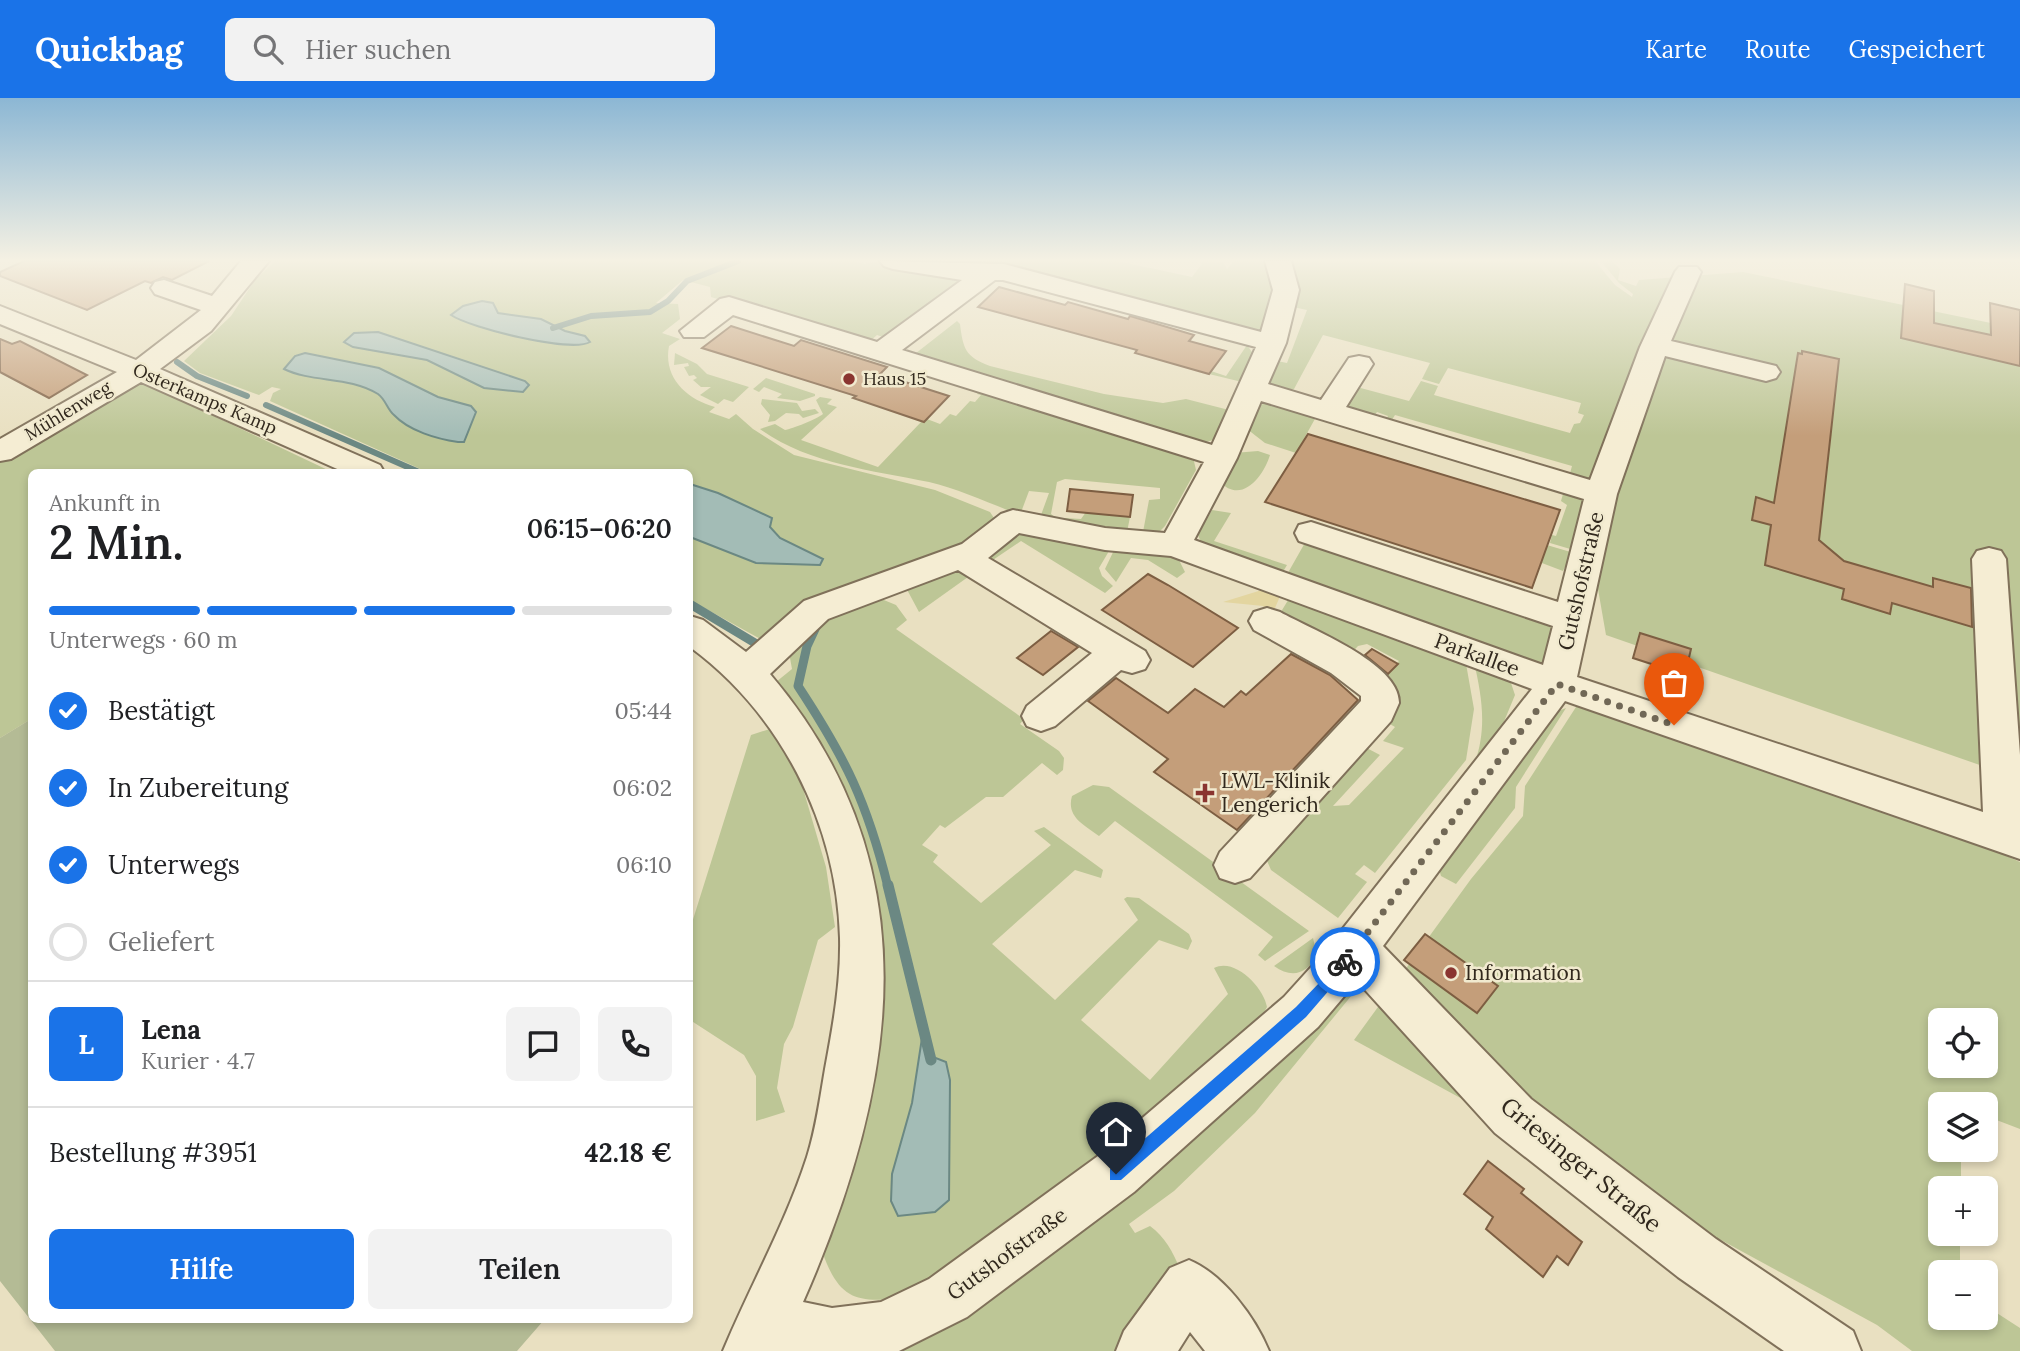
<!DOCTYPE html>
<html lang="de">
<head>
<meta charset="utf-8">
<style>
  :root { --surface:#fff; --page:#f2f2f2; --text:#202124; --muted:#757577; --line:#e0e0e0; --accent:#1a73e8 }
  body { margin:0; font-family:Lora,serif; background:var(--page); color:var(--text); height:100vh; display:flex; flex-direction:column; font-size:26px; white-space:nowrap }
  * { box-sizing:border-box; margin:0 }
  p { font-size:23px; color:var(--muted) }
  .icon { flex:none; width:38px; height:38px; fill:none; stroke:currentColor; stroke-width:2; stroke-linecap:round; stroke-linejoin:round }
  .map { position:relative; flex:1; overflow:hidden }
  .side { position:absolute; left:28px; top:371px; width:665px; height:854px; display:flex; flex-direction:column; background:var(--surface); border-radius:10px; box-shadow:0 4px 10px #0003 }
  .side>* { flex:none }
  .tools { position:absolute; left:1928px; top:910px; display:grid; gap:14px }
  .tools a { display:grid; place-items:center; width:70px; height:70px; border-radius:10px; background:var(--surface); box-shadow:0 4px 10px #0003; font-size:35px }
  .pin { position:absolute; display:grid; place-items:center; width:60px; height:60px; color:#fff; margin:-72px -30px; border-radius:50% 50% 50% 0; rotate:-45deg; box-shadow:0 0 7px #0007 }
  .pin .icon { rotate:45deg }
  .courier { position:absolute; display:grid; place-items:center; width:70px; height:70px; margin:-35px; border:5px solid #1a73e8; border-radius:50%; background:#fff; color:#222; box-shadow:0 2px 9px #0007 }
  .summary em { font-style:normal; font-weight:600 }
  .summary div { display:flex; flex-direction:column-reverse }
  .summary { display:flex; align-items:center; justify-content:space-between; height:119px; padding:0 21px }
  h1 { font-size:46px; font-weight:600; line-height:52px }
  .bar { display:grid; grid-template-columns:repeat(4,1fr); gap:10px 7px; align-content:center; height:84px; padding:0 21px }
  .bar i { height:9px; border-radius:5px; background:var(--line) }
  .bar .current { background:var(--accent) }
  .bar p { grid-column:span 4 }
  .line { display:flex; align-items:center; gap:18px; padding:0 21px; border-top:2px solid var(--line) }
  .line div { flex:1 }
  .round { display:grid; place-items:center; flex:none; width:74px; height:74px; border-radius:10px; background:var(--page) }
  ol { padding:0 21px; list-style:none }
  li { display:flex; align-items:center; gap:21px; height:77px }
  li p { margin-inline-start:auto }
  li .icon { padding:7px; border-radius:50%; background:var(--accent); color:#fff; stroke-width:4 }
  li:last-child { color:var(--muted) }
  li i { width:38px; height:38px; border:4px solid var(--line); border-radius:50% }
  .cta { display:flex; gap:14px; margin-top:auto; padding:14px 21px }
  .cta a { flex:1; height:80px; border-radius:10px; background:var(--accent); color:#fff; font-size:28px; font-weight:600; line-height:80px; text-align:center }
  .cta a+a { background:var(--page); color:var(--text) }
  header { display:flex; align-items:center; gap:42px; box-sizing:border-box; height:98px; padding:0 35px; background:var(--accent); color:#fff }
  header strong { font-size:33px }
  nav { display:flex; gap:38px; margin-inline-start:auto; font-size:24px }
  .search { width:490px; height:63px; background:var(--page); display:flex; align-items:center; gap:18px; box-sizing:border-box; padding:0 24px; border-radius:10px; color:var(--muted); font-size:26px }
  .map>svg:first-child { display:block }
  .green { fill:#bdc696; fill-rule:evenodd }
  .sand { fill:#e3d5a0 }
  .cemetery { fill:#b4bb95 }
  .water { fill:#a3bcb6; stroke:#6b8883; stroke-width:2 }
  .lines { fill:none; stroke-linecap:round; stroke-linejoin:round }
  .stream-far2 { stroke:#6b8883; stroke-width:6 }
  .stream-far1 { stroke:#6b8883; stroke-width:9 }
  .stream { stroke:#6b8883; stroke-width:11 }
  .building { fill:#c49e7a; stroke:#7d5e42; stroke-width:2 }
  .minor-casing { stroke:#80715a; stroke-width:4 }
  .minor { fill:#f5edd3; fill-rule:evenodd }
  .route { fill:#1a73e8 }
  .done { stroke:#716856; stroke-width:7; stroke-dasharray:0 12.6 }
  .poi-dot { fill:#8a3530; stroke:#f1eacf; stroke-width:2.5 }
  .labels { text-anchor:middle; stroke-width:5; stroke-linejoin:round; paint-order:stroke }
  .far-poi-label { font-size:18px; fill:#31281d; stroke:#f1eacf; text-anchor:start }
  .far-street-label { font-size:18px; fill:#31281d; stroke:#f1eacf }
  .street-label { font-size:21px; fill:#31281d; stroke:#f1eacf }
  .poi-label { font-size:21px; fill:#31281d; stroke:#f1eacf; text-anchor:start }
  .near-street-label { font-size:24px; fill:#31281d; stroke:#f1eacf }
</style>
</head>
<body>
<header>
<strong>Quickbag</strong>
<div class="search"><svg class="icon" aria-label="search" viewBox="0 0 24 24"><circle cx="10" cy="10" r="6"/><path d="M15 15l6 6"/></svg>Hier suchen</div>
<nav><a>Karte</a><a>Route</a><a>Gespeichert</a></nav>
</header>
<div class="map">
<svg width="2020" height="1253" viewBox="0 0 2020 1253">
  <rect width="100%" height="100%" fill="#e9e0c1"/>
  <path class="green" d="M275,163H854L864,166L879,163L966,181L892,242L877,237L867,246L711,199L710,189L683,182L656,205L678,206L680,221L662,235L680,241L669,248C663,279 686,301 715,309L709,314L729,321L736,316L753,331L794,357L935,392L990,414L996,423L959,450L764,543L690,502V374H427L270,303L273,295L281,291L272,289L259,297L200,275L184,263L231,218L255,182Z
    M903,163H1117L1192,179L1204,163L1223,164L1227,171L1234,163H1268L1275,186L1264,232L1258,235L993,165L923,167Z
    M1286,163H1595L1615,187L1632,199L1633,196L1619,185L1601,163H1612L1620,171L1618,182L1636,188L1639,182L1743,174L2020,231V681L1606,537L1586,422L1577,453L1550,445L1552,437L1556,438L1567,407L1561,403L1563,396L1583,401L1580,387L1569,379L1572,368L1395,317L1390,325L1385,324L1388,318L1377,314L1373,320L1344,308L1357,289L1409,303L1421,283L1438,288L1434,297L1570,335L1574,326L1580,325L1584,317L1578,315L1581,305L1448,270L1439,286L1422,281L1430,265L1323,237L1294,291L1285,294L1267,288L1272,262L1287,265L1307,212L1293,209L1292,180Z
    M957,223L960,226C963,250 965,259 990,268L1104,296L1163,305L1186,301L1229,312L1213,342L1199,346L911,259Z
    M1247,247L1254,257L1242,284L1209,276L1211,273L1226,278Z
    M675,255L697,266L707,276L749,289L733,304L724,301L718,306L700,297L711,289H701L693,282L697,280L694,277L689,278L684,269L689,268L688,265L674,267Z
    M134,280L332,374H32L31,621L0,640V365Z
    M766,280L815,296V298L800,303L777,300L782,296L764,289L759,294L753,291Z
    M980,292L1193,359L1196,372L1165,428L1159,434H1143L1149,402L1160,401V390L1065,381L1057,384L1051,416L1056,420L1054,425L1042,422L1041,417L1049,395L1029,393L1020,417C991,406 959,391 929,384C871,372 809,366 760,331L775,326L785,332C792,331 817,321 823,316L816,302L820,299L832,301L827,306L837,309L801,342L878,369L922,323L927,321L940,326L950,316L956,318L970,303L975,304L981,297L977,296Z
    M762,301L797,305L802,313L815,311L819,315L803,320L799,316L786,315L775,323L768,324L770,317L761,306Z
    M1267,304L1316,319L1296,355L1265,345L1247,331L1257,309Z
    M1258,353L1270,357C1264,377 1242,408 1219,383L1234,355Z
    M1212,412L1231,415L1214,443L1287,467L1281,477L1203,449L1198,437Z
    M1086,414L1130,419L1127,434L1064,425L1065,420L1081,421Z
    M1022,433L1112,448L1099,470L1102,478L1113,488L1105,495L1021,443L987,466L986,452Z
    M1306,443L1553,527L1550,565L1541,569L1285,480Z
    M1540,445L1574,455V472L1565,469L1563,473L1534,462Z
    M1116,448L1152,452L1178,460L1185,474L1177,480L1148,462L1131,460L1116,484L1105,471Z
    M958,470L975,474L919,514L904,486Z
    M1290,499L1465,560L1474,611L1466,662L1375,775L1364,767L1355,776L1367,784L1338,820L1271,772L1265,758L1361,647L1380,657L1333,708L1349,707L1404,650L1383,643L1395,629L1383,622L1385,578L1399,563L1367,546L1358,548L1345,562L1276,522Z
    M879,500L896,507L907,522L896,531L1024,621L1020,626L1059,653L1064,660L1063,672L1057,677L1042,665L1003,699H986L945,730L940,727L922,747L938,757L933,764L981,805L1051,747L1034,733L1044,729L1103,772L1101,780L1075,772L992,846L1055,902L1138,822L1124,801L1127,799L1139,800L1189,836L1192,843L1188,852L1159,842L1081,922L1150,982L1228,896L1214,870C1235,859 1264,890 1267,909L1262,918L1159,1017L903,1200C857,1205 840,1202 823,1156L880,854L872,779L853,714L825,651L776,584L792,571L788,549L804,530Z
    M1474,564L1510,582L1515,597L1493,650L1475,664C1487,630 1482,599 1474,564Z
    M1592,608L1915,717L2020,764V1031L1986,1018V1006H1941V1052H1961V1090H1941V1136H1960V1174H1941V1220H1986V1208L2020,1230V1253H1912L1877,1227L1354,942L1471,781L1523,718L1525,688L1576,609ZM1941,922H1986V968H1941Z
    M1566,610L1516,689L1515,710L1456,786L1441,778L1439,771L1556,614Z
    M773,630L797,670L826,769L835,829L818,842L793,929L784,946L777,990L785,1014L756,1023V978L744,957L690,922V831L751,637Z
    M1093,687L1109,689L1309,833L1265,863L1258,857L1273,839L1115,723L1099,738C1084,727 1066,719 1072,698Z
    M1313,840L1317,857C1307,876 1292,881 1274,868Z
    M1354,882L1361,886L1255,1015L1174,1093L1129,1126L1135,1135L1150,1128C1165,1139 1173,1154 1180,1171L1135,1253H797L941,1218Z"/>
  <path class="sand" d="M1265,491L1281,496L1275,510L1268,517L1263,508L1223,504Z"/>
  <path class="cemetery" d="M31,621L32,1222H544L517,1253H55L0,1183V640Z"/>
  <path class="water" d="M482,203L493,205L498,215L541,221L565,233L585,238L590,244C571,255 470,230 451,217L463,208Z
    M378,234L525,283L529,287L523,294L484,290L427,262L353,249L344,244L354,235Z
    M305,255L379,270L438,299L471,308L476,314L464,344H458C437,341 409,333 394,317C387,311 386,302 378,296C349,278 313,285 284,271L295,258Z
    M690,386L718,395L772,420L770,429L780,440L823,461L820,467L756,465L690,439Z
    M922,940L933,959L946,964L950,982L949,1102L935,1114L898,1118L891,1103L892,1076L912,1005Z"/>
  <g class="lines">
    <path class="stream-far2" d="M553,230L591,218L650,214L668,203L687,183L738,163
      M177,264L197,278L247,298
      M266,307L419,374"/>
    <path class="stream-far1" d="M690,506L755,545
      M815,531L807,548L798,588C846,661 867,704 888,789"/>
    <path class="stream" d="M888,787L931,962"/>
  </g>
  <path class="building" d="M24,163H209L172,182L163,179L151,185L145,183L87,212L0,178V174Z
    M1905,186L1934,193V225L1991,237L1990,205L2020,212V268L1901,240Z
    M999,189L1065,207L1068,204L1128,221L1130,218L1194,237L1189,243L1226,253L1209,276L1135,255L1137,252L978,209Z
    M731,228L794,248L801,242L887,269L880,276L949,298L924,324L853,300L856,298L702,250Z
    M0,241L12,246L20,243L87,277L49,300L0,274Z
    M1802,253L1839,261L1819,442L1844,463L1933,489V480L1971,490L1972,529L1892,505L1890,516L1842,501L1844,491L1765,467L1771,427L1752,422L1756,399L1774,405L1798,255L1802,256Z
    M1308,336L1560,412L1532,490L1265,404Z
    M1070,391L1133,397L1130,419L1067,413Z
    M1148,476L1168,487L1238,530L1193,569L1102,512Z
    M1051,533L1078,549L1043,577L1017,560Z
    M1640,535L1691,551L1685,577L1633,560Z
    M1372,551L1398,566L1388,576L1365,557Z
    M1291,556L1330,577L1358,602L1237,732L1154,674L1168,661L1088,603L1116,580L1168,615L1195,591L1224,609L1241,593L1246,597Z
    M1425,836L1498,888L1477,915L1404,862Z
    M1488,1063L1524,1091L1521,1095L1582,1144L1568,1167L1557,1158L1543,1179L1486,1131L1493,1119L1464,1096Z"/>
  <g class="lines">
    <defs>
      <path id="minor" d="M241,163H269L211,233L160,271L380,367L384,374H344L141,284L11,361L0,363V341L117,274L0,226V208L136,262L201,212L155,196L151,190L155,184L164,182L212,198Z
        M880,163L1004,166L1261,234L1273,192L1265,163H1291L1299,192L1286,245L1268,286L1321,302L1349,260L1359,258L1369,260L1373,266L1346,309L1590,382L1640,249L1675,174L1679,169H1697L1701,174L1671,243L1776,268L1780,274L1776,280L1766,283L1665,258L1617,396L1577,579L1983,714L1972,461L1977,453L1989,450L2001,453L2006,461L2020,657V761L1565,603L1383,848L1531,1001L1716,1141L1853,1233L1861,1253H1784L1678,1179L1495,1035L1357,883L1318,929L1134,1094L967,1219L899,1253H723C750,1188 785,1127 807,1059C816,1031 820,1000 825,971C833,928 841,884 840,840C837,726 781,616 690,549V518L703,522L746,554L804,503L962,446L1001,416L1013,412L1105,430L1165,435L1204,364L733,217L704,239H684L680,233L720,201L729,199L877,244L962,182L893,171L884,168ZM995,182H1003L1256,249L1212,347L902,252ZM1261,303L1584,401L1558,504L1311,424L1299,427L1295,435L1299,443L1553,528L1543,567L1194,442L1237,360ZM1019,435L1105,452L1171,458L1532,591L1322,857L1284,899L1098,1058L929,1181L881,1204L832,1210L803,1204C898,988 934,769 770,576L828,521L958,472L1092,555L1027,608L1022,618L1027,628L1041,633L1055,628L1121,572L1132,575L1145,571L1150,562L1145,553L988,460Z
        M1267,510L1280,514C1310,531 1400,565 1399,605L1391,623L1250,780L1235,785L1220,780L1214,767L1220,754L1361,603V598L1331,575L1254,532L1249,523L1254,514Z
        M1189,1162C1223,1176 1255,1219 1269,1253H1205L1190,1234L1178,1253H1116L1124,1233L1170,1170Z"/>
    </defs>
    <use href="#minor" class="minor-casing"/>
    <use href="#minor" class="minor"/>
  </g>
  <linearGradient id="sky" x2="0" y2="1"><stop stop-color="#8cb7d4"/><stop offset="0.48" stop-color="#f5f1e3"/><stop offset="1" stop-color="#f5f1e3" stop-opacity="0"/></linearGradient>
  <rect width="2020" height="338" fill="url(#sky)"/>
  <path class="route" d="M1345,858L1352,864L1350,868L1306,919L1121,1082H1110V1071L1296,909Z"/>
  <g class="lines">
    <path class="done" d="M1345,864L1557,586L1674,627"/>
  </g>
  <g class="poi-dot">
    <circle cx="849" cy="281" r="7"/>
    <path d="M1201.5 684.5h7v7h7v7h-7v7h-7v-7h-7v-7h7z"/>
    <circle cx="1451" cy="875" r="7"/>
  </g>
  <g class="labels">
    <g class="far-poi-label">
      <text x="863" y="287">Haus 15</text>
    </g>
    <g class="far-street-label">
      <text transform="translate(205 301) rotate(23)" y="6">Osterkamps Kamp</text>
      <text transform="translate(68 313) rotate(-31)" y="6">Mühlenweg</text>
    </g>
    <g class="street-label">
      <text transform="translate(1581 483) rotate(-77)" y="7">Gutshofstraße</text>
      <text transform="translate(1477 557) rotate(20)" y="7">Parkallee</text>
      <text transform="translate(1007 1156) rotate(-36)" y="7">Gutshofstraße</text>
    </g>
    <g class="poi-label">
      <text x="1221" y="690">LWL-Klinik<tspan x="1221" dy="24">Lengerich</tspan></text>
      <text x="1465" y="882">Information</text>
    </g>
    <g class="near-street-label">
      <text transform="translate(1581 1067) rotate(39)" y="8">Griesinger Straße</text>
    </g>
  </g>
</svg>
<div class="tools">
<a><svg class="icon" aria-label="locate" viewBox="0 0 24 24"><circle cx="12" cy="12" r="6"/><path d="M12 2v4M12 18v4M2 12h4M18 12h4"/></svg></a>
<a><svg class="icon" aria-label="layers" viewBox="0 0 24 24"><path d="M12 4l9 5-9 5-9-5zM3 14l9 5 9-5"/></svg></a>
<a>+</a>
<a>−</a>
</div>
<div class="pin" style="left:1674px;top:627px;background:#ea580c"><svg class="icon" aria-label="bag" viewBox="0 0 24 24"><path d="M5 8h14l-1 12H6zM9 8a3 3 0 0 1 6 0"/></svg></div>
<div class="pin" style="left:1116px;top:1076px;background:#1f2937"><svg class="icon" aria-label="home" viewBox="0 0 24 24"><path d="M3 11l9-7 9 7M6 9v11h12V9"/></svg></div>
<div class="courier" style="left:1345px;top:864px"><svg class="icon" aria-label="bike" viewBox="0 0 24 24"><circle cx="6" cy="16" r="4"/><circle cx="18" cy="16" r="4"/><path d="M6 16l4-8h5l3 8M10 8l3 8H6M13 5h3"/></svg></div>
<section class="side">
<div class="summary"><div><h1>2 Min.</h1><p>Ankunft in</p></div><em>06:15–06:20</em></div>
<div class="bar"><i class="current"></i><i class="current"></i><i class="current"></i><i></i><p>Unterwegs · 60 m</p></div>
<ol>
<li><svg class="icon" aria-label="check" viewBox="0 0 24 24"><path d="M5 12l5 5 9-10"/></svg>Bestätigt<p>05:44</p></li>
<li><svg class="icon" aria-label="check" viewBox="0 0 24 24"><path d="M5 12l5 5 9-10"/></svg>In Zubereitung<p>06:02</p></li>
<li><svg class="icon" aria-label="check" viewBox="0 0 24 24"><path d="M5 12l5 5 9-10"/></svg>Unterwegs<p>06:10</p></li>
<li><i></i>Geliefert</li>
</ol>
<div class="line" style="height:126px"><b class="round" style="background:var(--accent);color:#fff">L</b><div><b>Lena</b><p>Kurier · 4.7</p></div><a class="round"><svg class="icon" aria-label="chat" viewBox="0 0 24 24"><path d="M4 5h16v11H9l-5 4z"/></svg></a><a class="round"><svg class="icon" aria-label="phone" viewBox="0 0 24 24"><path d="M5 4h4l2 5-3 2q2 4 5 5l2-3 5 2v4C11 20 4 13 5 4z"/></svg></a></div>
<div class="line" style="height:91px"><div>Bestellung #3951</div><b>42.18 €</b></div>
<div class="cta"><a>Hilfe</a><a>Teilen</a></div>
</section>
</div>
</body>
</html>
